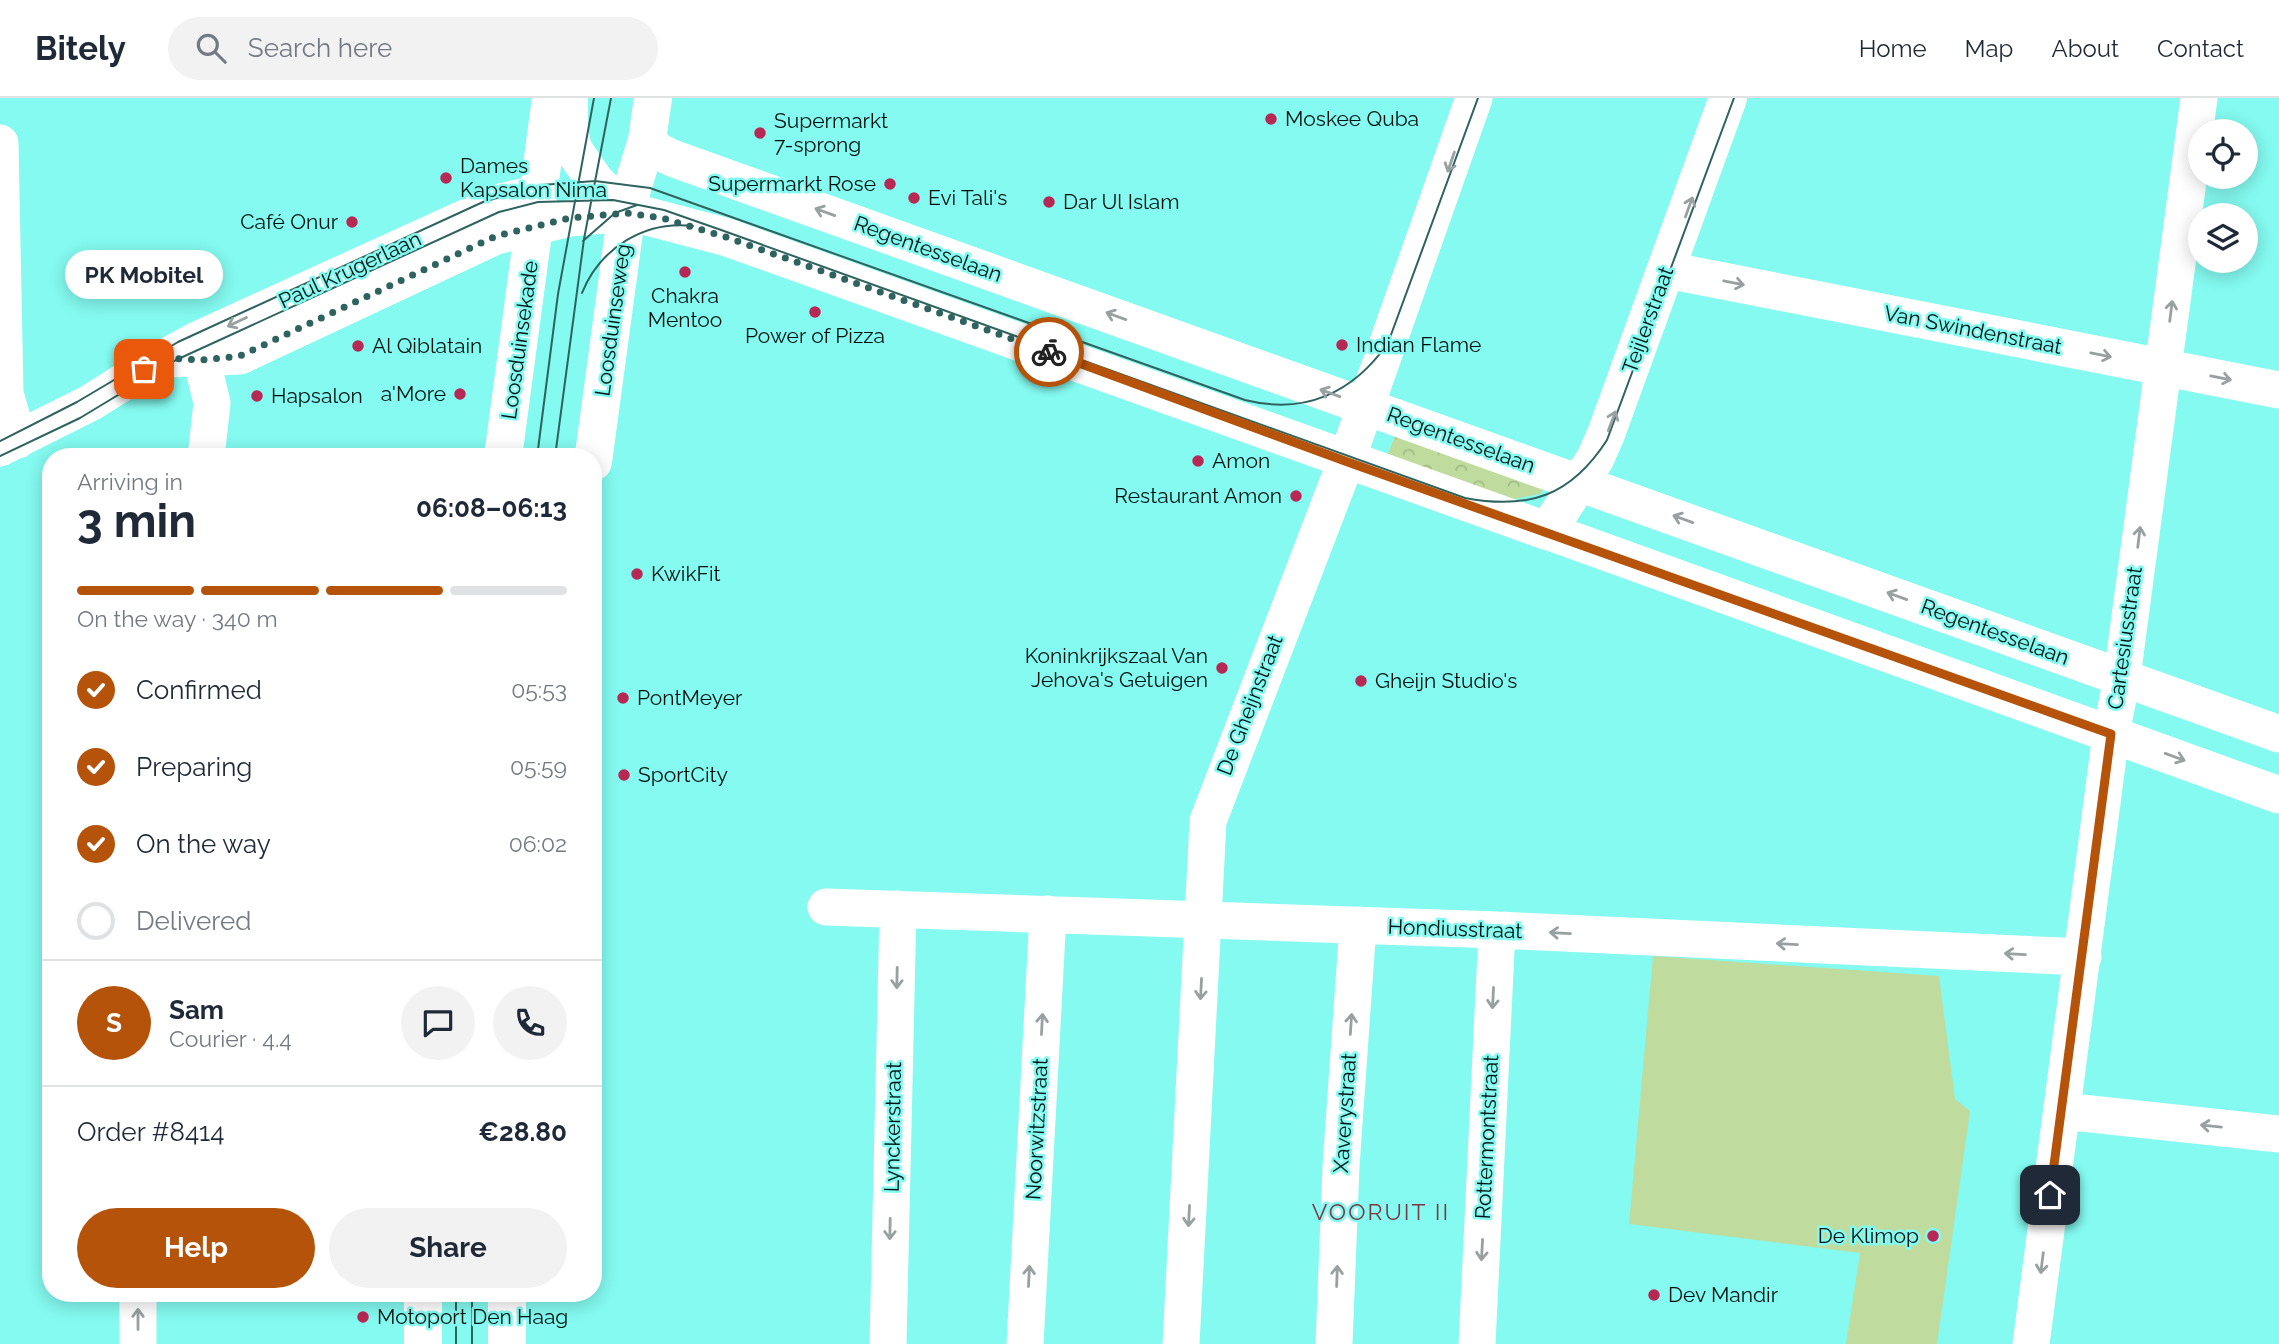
<!DOCTYPE html>
<html lang="en">
<head>
<meta charset="utf-8">
<style>
  :root { --surface:#fff; --page:#f2f2f3; --text:#1f2937; --muted:#747a83; --line:#e0e1e3; --accent:#b45309 }
  body { margin:0; font-family:Raleway,sans-serif; background:var(--page); color:var(--text); height:100vh; display:flex; flex-direction:column; font-size:26px; white-space:nowrap }
  * { box-sizing:border-box; margin:0 }
  p { font-size:23px; color:var(--muted) }
  .icon { flex:none; width:38px; height:38px; fill:none; stroke:currentColor; stroke-width:2; stroke-linecap:round; stroke-linejoin:round }
  .map { position:relative; flex:1; overflow:hidden }
  .drawer { position:absolute; left:42px; top:350px; width:560px; height:854px; display:flex; flex-direction:column; background:var(--surface); border-radius:28px; box-shadow:0 4px 18px #0003 }
  .drawer>* { flex:none }
  .controls { position:absolute; left:2188px; top:21px; display:grid; gap:14px }
  .controls a { display:grid; place-items:center; width:70px; height:70px; border-radius:50%; background:var(--surface); box-shadow:0 4px 18px #0003; font-size:35px }
  .pin { position:absolute; display:grid; place-items:center; width:60px; height:60px; color:#fff; margin:-30px; border-radius:14px; box-shadow:0 4px 10px #0006 }
  .courier { position:absolute; display:grid; place-items:center; width:70px; height:70px; margin:-35px; border:5px solid #b45309; border-radius:50%; background:#fff; color:#222; box-shadow:0 2px 9px #0007 }
  .bubble { position:absolute; height:49px; border-radius:24px; background:var(--surface); box-shadow:0 4px 18px #0003; font-size:23px; font-weight:700; line-height:49px; text-align:center }
  .headline em { font-style:normal; font-weight:700 }
  .headline div { display:flex; flex-direction:column-reverse }
  .headline { display:flex; align-items:center; justify-content:space-between; height:119px; padding:0 35px }
  h1 { font-size:46px; font-weight:700; line-height:52px }
  .bar { display:grid; grid-template-columns:repeat(4,1fr); gap:10px 7px; align-content:center; height:84px; padding:0 35px }
  .bar i { height:9px; border-radius:5px; background:var(--line) }
  .bar .current { background:var(--accent) }
  .bar p { grid-column:span 4 }
  .line { display:flex; align-items:center; gap:18px; padding:0 35px; border-top:2px solid var(--line) }
  .line div { flex:1 }
  .round { display:grid; place-items:center; flex:none; width:74px; height:74px; border-radius:37px; background:var(--page) }
  ol { padding:0 35px; list-style:none }
  li { display:flex; align-items:center; gap:21px; height:77px }
  li p { margin-inline-start:auto }
  li .icon { padding:7px; border-radius:50%; background:var(--accent); color:#fff; stroke-width:4 }
  li:last-child { color:var(--muted) }
  li i { width:38px; height:38px; border:4px solid var(--line); border-radius:50% }
  .primary-button { display:flex; gap:14px; margin-top:auto; padding:14px 35px }
  .primary-button a { flex:1; height:80px; border-radius:42px; background:var(--accent); color:#fff; font-size:28px; font-weight:700; line-height:80px; text-align:center }
  .primary-button a+a { background:var(--page); color:var(--text) }
  header { display:flex; align-items:center; gap:42px; box-sizing:border-box; height:98px; padding:0 35px; background:var(--surface); border-bottom:2px solid var(--line) }
  header strong { font-size:33px }
  nav { display:flex; gap:38px; margin-inline-start:auto; font-size:24px }
  .search { width:490px; height:63px; background:var(--page); display:flex; align-items:center; gap:18px; box-sizing:border-box; padding:0 24px; border-radius:38px; color:var(--muted); font-size:26px }
  .map>svg:first-child { display:block }
  .forest { fill:url(#forest-crowns) }
  .park { fill:#bfdc9e }
  .lines { fill:none; stroke-linecap:round; stroke-linejoin:round }
  .minor { stroke:#fff; stroke-width:37 }
  .tertiary { stroke:#fff; stroke-width:38 }
  .secondary { stroke:#fff; stroke-width:38 }
  .tram { stroke:#2e635f; stroke-width:2 }
  .oneway { stroke:#99a0a0 }
  .done { stroke:#2e635f; stroke-width:7; stroke-dasharray:0 12.6 }
  .route { stroke:#b45309; stroke-width:9 }
  .poi-dot { fill:#b82854; stroke:#84faf0; stroke-width:2.5 }
  .labels { text-anchor:middle; stroke-width:5; stroke-linejoin:round; paint-order:stroke }
  .poi-label { font-size:21px; fill:#001211; stroke:#84faf0; text-anchor:start }
  .street-label { font-size:21px; fill:#001211; stroke:#84faf0 }
  .neighbourhood-label { font-size:23px; letter-spacing:2px; fill:#7d3646; stroke:#84faf0 }
</style>
</head>
<body>
<header>
<strong>Bitely</strong>
<div class="search"><svg class="icon" aria-label="search" viewBox="0 0 24 24"><circle cx="10" cy="10" r="6"/><path d="M15 15l6 6"/></svg>Search here</div>
<nav><a>Home</a><a>Map</a><a>About</a><a>Contact</a></nav>
</header>
<div class="map">
<svg width="2279" height="1246" viewBox="0 0 2279 1246">
  <defs>
    <pattern id="forest-crowns" width="20" height="18" patternUnits="userSpaceOnUse" patternTransform="scale(1.75)"><rect width="20" height="18" fill="#bfdc9e"/><path d="M2 6a3 3 0 1 1 6 0M12 15a3 3 0 1 1 6 0" fill="none" stroke="#a2bc87"/></pattern>
  </defs>
  <rect width="100%" height="100%" fill="#84faf0"/>
  <path class="forest" d="M1399,327L1549,383L1540,396L1504,403L1384,366Z"/>
  <path class="park" d="M1653,858L1939,878L1955,1001L1970,1013L1937,1246H1846L1860,1155L1629,1126Z"/>
  <g class="lines">
    <path class="minor" d="M647,42L658,53L672,60L2279,636
      M0,45L5,295L18,342
      M1667,172L2279,292
      M197,242L212,305L206,359
      M171,261L240,258L496,138L570,120L627,115
      M0,350L90,305L144,271L197,242L500,104L540,95
      M1547,433L2279,697
      M826,809L1497,832L2083,859
      M2063,1013L2279,1036
      M138,1195V1246
      M888,1246L898,811
      M1025,1246L1048,816
      M1181,1246L1208,723L1348,358L1474,0
      M1334,1246L1341,1068L1358,827
      M1477,1246L1497,832
      M2031,1246L2111,636L2122,579L2199,0"/>
    <path class="tertiary" d="M569,0V32L573,51L595,83L623,112L726,139L1547,433L1595,361L1606,336L1728,0"/>
    <path class="secondary" d="M503,359L551,0
      M593,364L628,104L647,42L653,0
      M507,1195V1246
      M423,1246V1195"/>
    <path class="tram" d="M583,143L615,115L637,107
      M582,195C600,150 645,122 693,128
      M0,343L77,304L178,244L483,104L541,87L595,83L650,90L1245,302C1305,317 1353,295 1388,245L1478,0
      M0,358L80,320L176,262L499,114L538,104L613,102L664,112L724,133L1465,400C1529,412 1571,398 1607,342L1734,0
      M537,359L558,196L594,0
      M555,359L584,141L611,0
      M456,1246V1195
      M472,1246V1195"/>
  </g>
  <defs><path id="oneway-shaft" d="M-6 0H5M1.5-3L5.5 0L1.5 3" fill="none" stroke-width="1.6" stroke-linecap="round" stroke-linejoin="round" transform="scale(1.75)"/></defs>
  <g class="oneway">
    <use href="#oneway-shaft" transform="translate(1451 64) rotate(109)"/>
    <use href="#oneway-shaft" transform="translate(1689 109) rotate(-70)"/>
    <use href="#oneway-shaft" transform="translate(825 114) rotate(-160)"/>
    <use href="#oneway-shaft" transform="translate(1734 185) rotate(11)"/>
    <use href="#oneway-shaft" transform="translate(2171 213) rotate(-83)"/>
    <use href="#oneway-shaft" transform="translate(1116 218) rotate(-160)"/>
    <use href="#oneway-shaft" transform="translate(237 224) rotate(155)"/>
    <use href="#oneway-shaft" transform="translate(2101 257) rotate(11)"/>
    <use href="#oneway-shaft" transform="translate(2221 280) rotate(11)"/>
    <use href="#oneway-shaft" transform="translate(1330 295) rotate(-160)"/>
    <use href="#oneway-shaft" transform="translate(1612 323) rotate(-69)"/>
    <use href="#oneway-shaft" transform="translate(1683 421) rotate(-160)"/>
    <use href="#oneway-shaft" transform="translate(2139 439) rotate(-83)"/>
    <use href="#oneway-shaft" transform="translate(1897 498) rotate(-160)"/>
    <use href="#oneway-shaft" transform="translate(2175 659) rotate(20)"/>
    <use href="#oneway-shaft" transform="translate(1560 835) rotate(-177)"/>
    <use href="#oneway-shaft" transform="translate(1787 846) rotate(-177)"/>
    <use href="#oneway-shaft" transform="translate(2015 856) rotate(-177)"/>
    <use href="#oneway-shaft" transform="translate(897 880) rotate(91)"/>
    <use href="#oneway-shaft" transform="translate(1201 891) rotate(93)"/>
    <use href="#oneway-shaft" transform="translate(1493 900) rotate(93)"/>
    <use href="#oneway-shaft" transform="translate(1042 926) rotate(-87)"/>
    <use href="#oneway-shaft" transform="translate(1351 926) rotate(-86)"/>
    <use href="#oneway-shaft" transform="translate(2211 1028) rotate(-174)"/>
    <use href="#oneway-shaft" transform="translate(1189 1118) rotate(93)"/>
    <use href="#oneway-shaft" transform="translate(890 1131) rotate(91)"/>
    <use href="#oneway-shaft" transform="translate(1482 1152) rotate(93)"/>
    <use href="#oneway-shaft" transform="translate(2042 1165) rotate(97)"/>
    <use href="#oneway-shaft" transform="translate(1029 1178) rotate(-87)"/>
    <use href="#oneway-shaft" transform="translate(1337 1178) rotate(-88)"/>
    <use href="#oneway-shaft" transform="translate(138 1221) rotate(-90)"/>
  </g>
  <g class="lines">
    <path class="done" d="M144,271L163,260L202,262L240,258L496,138L570,120L627,115L662,120L726,139L1049,254"/>
    <path class="route" d="M1049,254L1345,363L2111,636L2050,1097"/>
  </g>
  <g class="poi-dot">
    <circle cx="1271" cy="21" r="7"/>
    <circle cx="760" cy="35" r="7"/>
    <circle cx="446" cy="80" r="7"/>
    <circle cx="890" cy="86" r="7"/>
    <circle cx="914" cy="100" r="7"/>
    <circle cx="1049" cy="104" r="7"/>
    <circle cx="352" cy="124" r="7"/>
    <circle cx="685" cy="174" r="7"/>
    <circle cx="815" cy="214" r="7"/>
    <circle cx="1342" cy="247" r="7"/>
    <circle cx="358" cy="248" r="7"/>
    <circle cx="460" cy="296" r="7"/>
    <circle cx="257" cy="298" r="7"/>
    <circle cx="1198" cy="363" r="7"/>
    <circle cx="1296" cy="398" r="7"/>
    <circle cx="637" cy="476" r="7"/>
    <circle cx="1222" cy="570" r="7"/>
    <circle cx="1361" cy="583" r="7"/>
    <circle cx="623" cy="600" r="7"/>
    <circle cx="624" cy="677" r="7"/>
    <circle cx="1933" cy="1138" r="7"/>
    <circle cx="1654" cy="1197" r="7"/>
    <circle cx="363" cy="1219" r="7"/>
  </g>
  <g class="labels">
    <g class="poi-label">
      <text x="1285" y="28">Moskee Quba</text>
      <text x="774" y="30">Supermarkt<tspan x="774" dy="24">7-sprong</tspan></text>
      <text x="460" y="75">Dames<tspan x="460" dy="24">Kapsalon Nima</tspan></text>
      <text x="876" y="93" text-anchor="end">Supermarkt Rose</text>
      <text x="928" y="107">Evi Tali's</text>
      <text x="1063" y="111">Dar Ul Islam</text>
      <text x="338" y="131" text-anchor="end">Café Onur</text>
      <text x="685" y="205" text-anchor="middle">Chakra<tspan x="685" dy="24">Mentoo</tspan></text>
      <text x="815" y="245" text-anchor="middle">Power of Pizza</text>
      <text x="1356" y="254">Indian Flame</text>
      <text x="372" y="255">Al Qiblatain</text>
      <text x="446" y="303" text-anchor="end">a'More</text>
      <text x="271" y="305">Hapsalon</text>
      <text x="1212" y="370">Amon</text>
      <text x="1282" y="405" text-anchor="end">Restaurant Amon</text>
      <text x="651" y="483">KwikFit</text>
      <text x="1208" y="565" text-anchor="end">Koninkrijkszaal Van<tspan x="1208" dy="24">Jehova's Getuigen</tspan></text>
      <text x="1375" y="590">Gheijn Studio's</text>
      <text x="637" y="607">PontMeyer</text>
      <text x="638" y="684">SportCity</text>
      <text x="1919" y="1145" text-anchor="end">De Klimop</text>
      <text x="1668" y="1204">Dev Mandir</text>
      <text x="377" y="1226">Motoport Den Haag</text>
    </g>
    <g class="street-label">
      <text transform="translate(928 151) rotate(20)" y="7">Regentesselaan</text>
      <text transform="translate(350 172) rotate(-25)" y="7">Paul Krugerlaan</text>
      <text transform="translate(613 222) rotate(-82)" y="7">Loosduinseweg</text>
      <text transform="translate(1648 222) rotate(-70)" y="7">Teijlerstraat</text>
      <text transform="translate(1973 232) rotate(11)" y="7">Van Swindenstraat</text>
      <text transform="translate(520 242) rotate(-82)" y="7">Loosduinsekade</text>
      <text transform="translate(1461 342) rotate(20)" y="7">Regentesselaan</text>
      <text transform="translate(1995 534) rotate(20)" y="7">Regentesselaan</text>
      <text transform="translate(2125 540) rotate(-82)" y="7">Cartesiusstraat</text>
      <text transform="translate(1250 607) rotate(-69)" y="7">De Gheijnstraat</text>
      <text transform="translate(1455 831) rotate(2)" y="7">Hondiusstraat</text>
      <text transform="translate(1345 1015) rotate(-86)" y="7">Xaverystraat</text>
      <text transform="translate(893 1029) rotate(-89)" y="7">Lynckerstraat</text>
      <text transform="translate(1037 1031) rotate(-87)" y="7">Noorwitzstraat</text>
      <text transform="translate(1487 1039) rotate(-87)" y="7">Rottermontstraat</text>
    </g>
    <g class="neighbourhood-label">
      <text x="1381" y="1122">VOORUIT II</text>
    </g>
  </g>
</svg>
<div class="controls">
<a><svg class="icon" aria-label="locate" viewBox="0 0 24 24"><circle cx="12" cy="12" r="6"/><path d="M12 2v4M12 18v4M2 12h4M18 12h4"/></svg></a>
<a><svg class="icon" aria-label="layers" viewBox="0 0 24 24"><path d="M12 4l9 5-9 5-9-5zM3 14l9 5 9-5"/></svg></a>
</div>
<div class="pin" style="left:144px;top:271px;background:#ea580c"><svg class="icon" aria-label="bag" viewBox="0 0 24 24"><path d="M5 8h14l-1 12H6zM9 8a3 3 0 0 1 6 0"/></svg></div>
<div class="pin" style="left:2050px;top:1097px;background:#1f2937"><svg class="icon" aria-label="home" viewBox="0 0 24 24"><path d="M3 11l9-7 9 7M6 9v11h12V9"/></svg></div>
<div class="courier" style="left:1049px;top:254px"><svg class="icon" aria-label="bike" viewBox="0 0 24 24"><circle cx="6" cy="16" r="4"/><circle cx="18" cy="16" r="4"/><path d="M6 16l4-8h5l3 8M10 8l3 8H6M13 5h3"/></svg></div>
<div class="bubble" style="left:65px;top:152px;width:158px">PK Mobitel</div>
<section class="drawer">
<div class="headline"><div><h1>3 min</h1><p>Arriving in</p></div><em>06:08–06:13</em></div>
<div class="bar"><i class="current"></i><i class="current"></i><i class="current"></i><i></i><p>On the way · 340 m</p></div>
<ol>
<li><svg class="icon" aria-label="check" viewBox="0 0 24 24"><path d="M5 12l5 5 9-10"/></svg>Confirmed<p>05:53</p></li>
<li><svg class="icon" aria-label="check" viewBox="0 0 24 24"><path d="M5 12l5 5 9-10"/></svg>Preparing<p>05:59</p></li>
<li><svg class="icon" aria-label="check" viewBox="0 0 24 24"><path d="M5 12l5 5 9-10"/></svg>On the way<p>06:02</p></li>
<li><i></i>Delivered</li>
</ol>
<div class="line" style="height:126px"><b class="round" style="background:var(--accent);color:#fff">S</b><div><b>Sam</b><p>Courier · 4.4</p></div><a class="round"><svg class="icon" aria-label="chat" viewBox="0 0 24 24"><path d="M4 5h16v11H9l-5 4z"/></svg></a><a class="round"><svg class="icon" aria-label="phone" viewBox="0 0 24 24"><path d="M5 4h4l2 5-3 2q2 4 5 5l2-3 5 2v4C11 20 4 13 5 4z"/></svg></a></div>
<div class="line" style="height:91px"><div>Order #8414</div><b>€28.80</b></div>
<div class="primary-button"><a>Help</a><a>Share</a></div>
</section>
</div>
</body>
</html>
